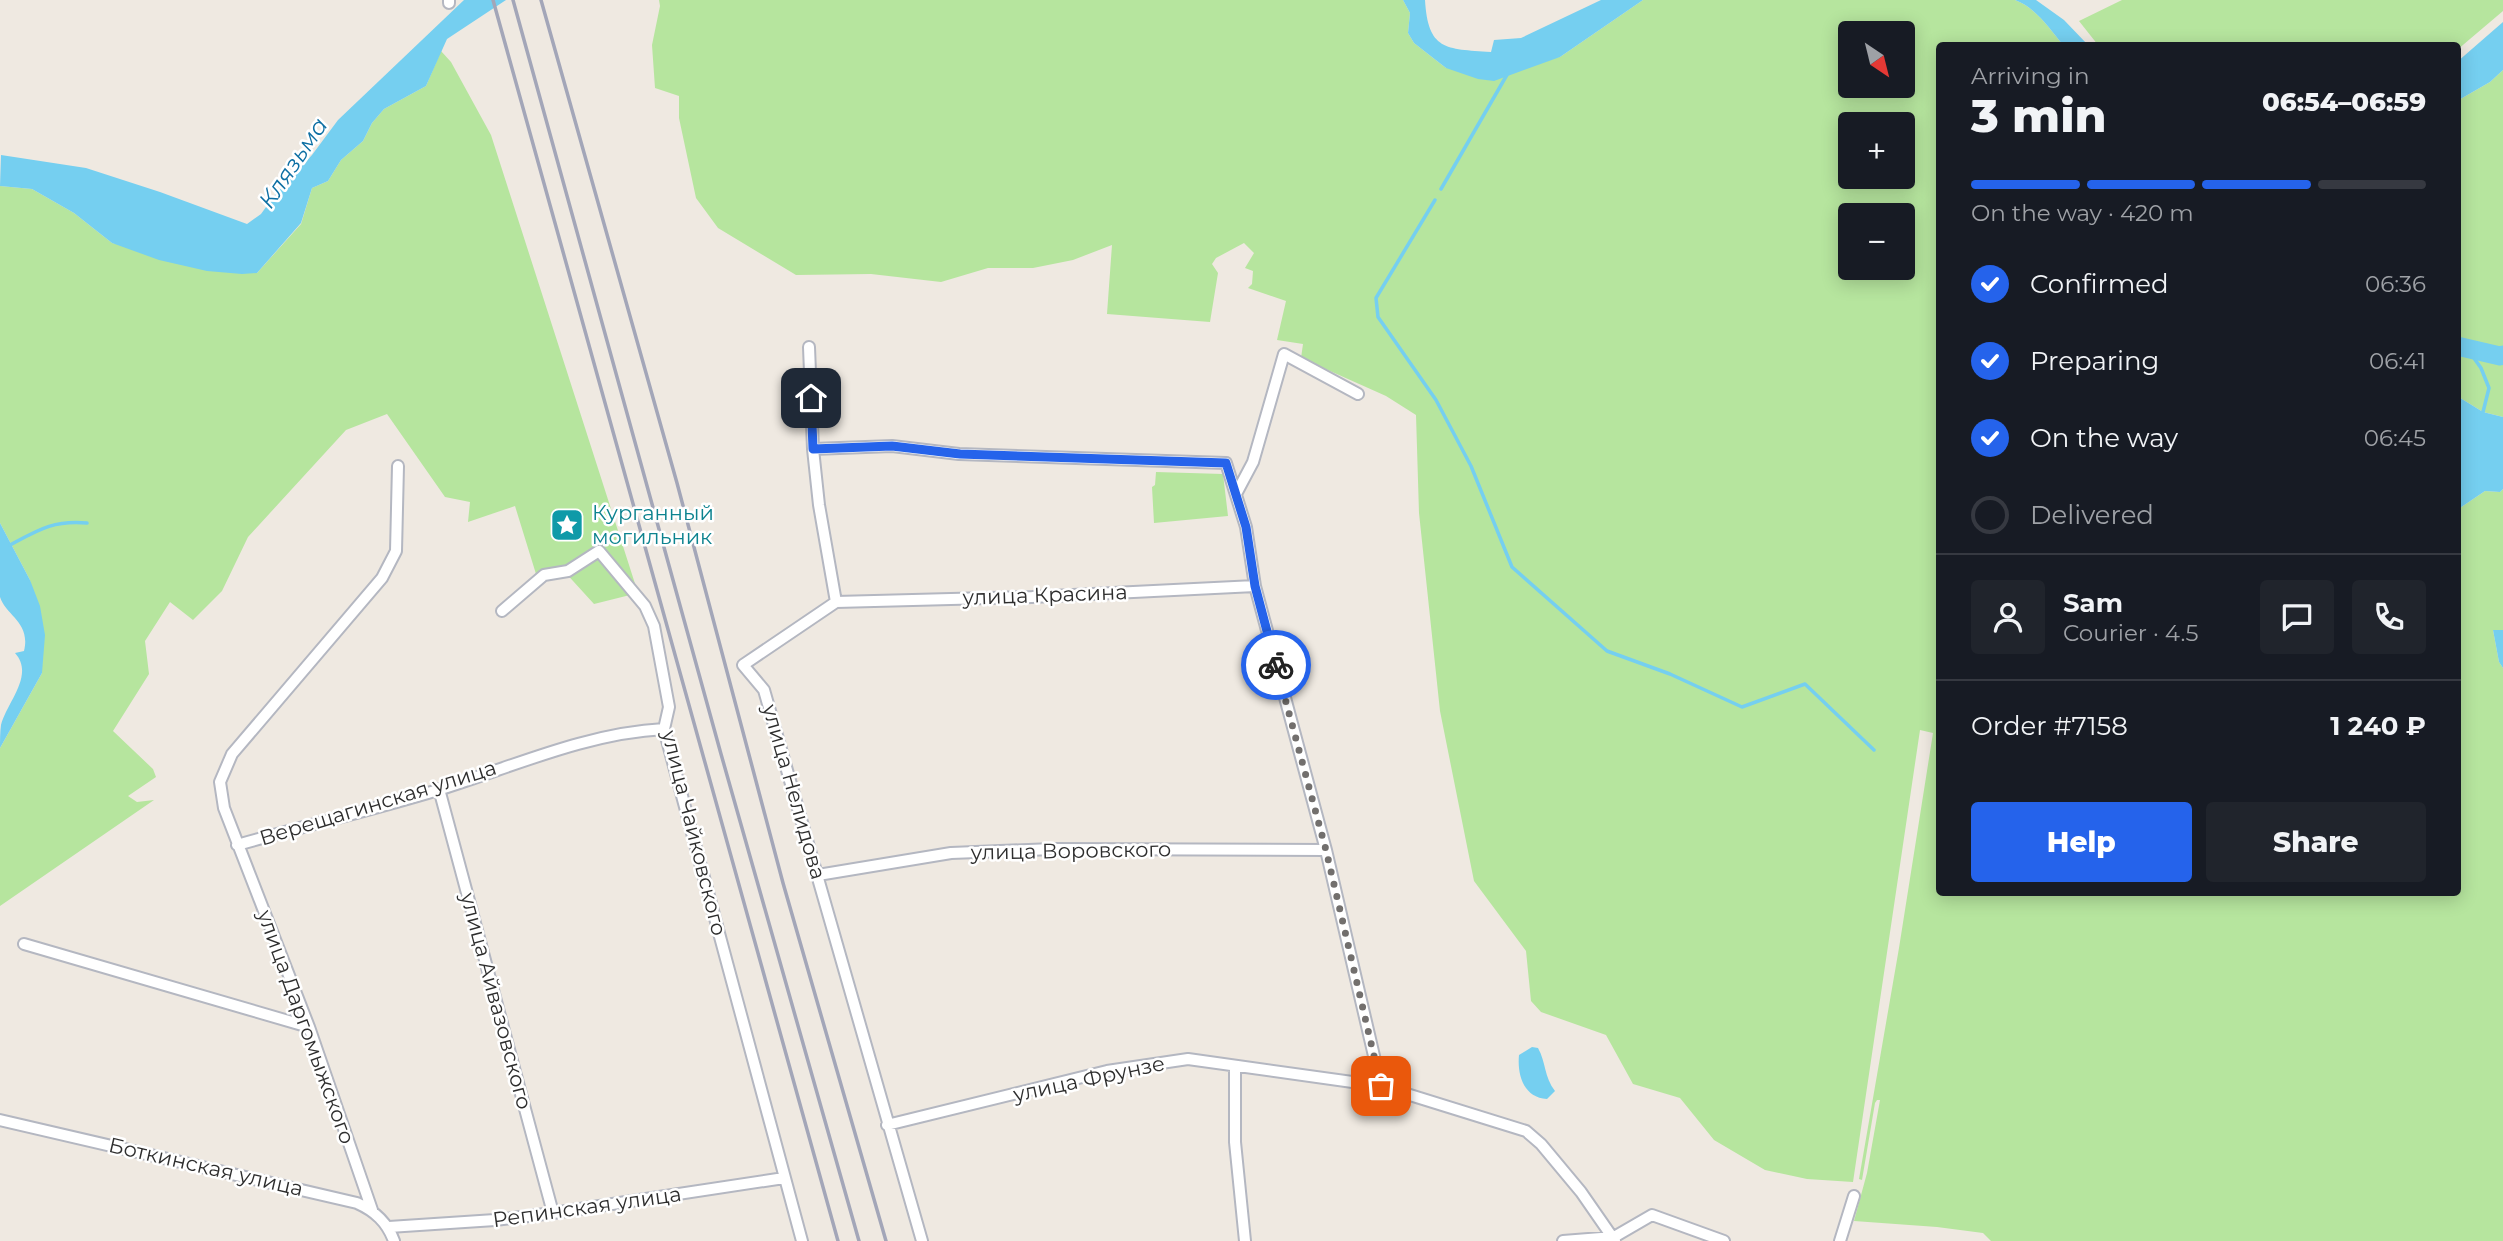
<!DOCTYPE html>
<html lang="en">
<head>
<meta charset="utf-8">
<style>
  :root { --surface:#171b24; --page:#20242c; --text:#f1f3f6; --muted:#9ea1a6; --line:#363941; --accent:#2563eb }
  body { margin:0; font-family:Montserrat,sans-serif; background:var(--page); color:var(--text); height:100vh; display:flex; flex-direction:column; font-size:26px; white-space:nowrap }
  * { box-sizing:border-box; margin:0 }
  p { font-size:23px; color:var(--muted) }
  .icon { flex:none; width:38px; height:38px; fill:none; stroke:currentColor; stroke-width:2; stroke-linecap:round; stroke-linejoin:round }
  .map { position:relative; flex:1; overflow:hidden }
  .panel { position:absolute; left:1936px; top:42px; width:525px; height:854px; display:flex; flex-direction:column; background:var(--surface); border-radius:7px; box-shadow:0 4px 18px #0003 }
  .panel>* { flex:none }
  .needle { width:46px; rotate:145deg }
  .fabs { position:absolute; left:1838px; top:21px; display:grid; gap:14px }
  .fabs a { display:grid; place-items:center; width:77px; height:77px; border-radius:7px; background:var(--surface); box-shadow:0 4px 18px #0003; font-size:35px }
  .pin { position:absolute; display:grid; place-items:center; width:60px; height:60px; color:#fff; margin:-30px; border-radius:14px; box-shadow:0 4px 10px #0006 }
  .courier { position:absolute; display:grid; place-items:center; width:70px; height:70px; margin:-35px; border:5px solid #2563eb; border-radius:50%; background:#fff; color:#222; box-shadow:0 2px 9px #0007 }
  .summary em { font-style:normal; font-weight:800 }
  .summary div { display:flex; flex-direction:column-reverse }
  .summary { display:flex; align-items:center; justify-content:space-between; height:119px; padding:0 35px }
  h1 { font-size:46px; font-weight:800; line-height:52px }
  .bar { display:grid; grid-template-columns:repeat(4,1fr); gap:10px 7px; align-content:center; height:84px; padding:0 35px }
  .bar i { height:9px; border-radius:5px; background:var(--line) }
  .bar .current { background:var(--accent) }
  .bar p { grid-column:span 4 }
  .line { display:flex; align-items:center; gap:18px; padding:0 35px; border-top:2px solid var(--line) }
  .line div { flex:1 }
  .round { display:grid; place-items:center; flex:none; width:74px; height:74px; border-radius:7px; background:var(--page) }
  ol { padding:0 35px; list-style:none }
  li { display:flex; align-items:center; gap:21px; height:77px }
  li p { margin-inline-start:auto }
  li .icon { padding:7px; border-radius:50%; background:var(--accent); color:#fff; stroke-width:4 }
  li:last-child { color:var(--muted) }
  li i { width:38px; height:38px; border:4px solid var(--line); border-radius:50% }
  .button { display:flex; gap:14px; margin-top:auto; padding:14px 35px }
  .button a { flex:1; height:80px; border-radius:7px; background:var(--accent); color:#fff; font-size:28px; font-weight:800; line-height:80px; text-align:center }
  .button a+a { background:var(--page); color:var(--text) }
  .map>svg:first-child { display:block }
  .green { fill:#b6e59e; fill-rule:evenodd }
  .water { fill:#75cff0 }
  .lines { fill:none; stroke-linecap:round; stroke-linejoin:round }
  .stream { stroke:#75cff0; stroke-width:3.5 }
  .river { stroke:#75cff0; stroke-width:19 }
  .minor-casing { stroke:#b4b7c1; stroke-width:14 }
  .minor { stroke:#fff; stroke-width:10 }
  .rail { stroke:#a3a6b8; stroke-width:3.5 }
  .done { stroke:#726f6d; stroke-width:7; stroke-dasharray:0 12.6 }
  .route { stroke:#2563eb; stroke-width:9 }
  .labels { text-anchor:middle; stroke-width:5; stroke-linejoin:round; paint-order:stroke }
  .culture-label { font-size:21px; fill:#0d838f; stroke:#fff; text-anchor:start }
  .street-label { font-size:21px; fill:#2e2e2e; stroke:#fff }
  .water-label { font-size:23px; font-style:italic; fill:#0d6fa3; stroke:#fff }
</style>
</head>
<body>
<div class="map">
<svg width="2503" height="1241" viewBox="0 0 2503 1241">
  <rect width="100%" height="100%" fill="#efe9e1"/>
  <path class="green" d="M659,0H1403L1410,13L1408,33L1414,43L1446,68L1560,57L1643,0H2015C2035,7 2050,29 2063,45L1939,46V892H2457V510L2485,491L2500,492L2503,489V630H2493L2499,662L2503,668V1241H1991L1983,1233L1937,1227L1854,1221L1867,1173L1880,1100H1877L1875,1103L1862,1180L1859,1179L1899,948L1933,733L1920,730L1853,1182L1807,1179L1765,1170L1714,1140L1680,1098L1633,1084L1606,1035L1541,1012L1531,1001L1526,951L1474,881L1440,711L1419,513L1416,415L1386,396L1301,358L1303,344L1277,340L1286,301L1248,288L1252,284L1253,271L1245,268L1254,253L1244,243L1216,258L1212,264L1218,273L1210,322L1107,314L1112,245L1073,260L1033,268H988L941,282L871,274L796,275L718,228L696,198L679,118V96L655,88L652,45L660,6ZM1850,33H1902V86H1850ZM1850,124H1902V177H1850ZM1850,215H1902V268H1850Z
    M2122,0H2503V11L2457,50V46L2098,45L2079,21Z
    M441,51L451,62L491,135L638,593L594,604L563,570L536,574L515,506L468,522L470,502L445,497L387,414L346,430L248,537L222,591L193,620L170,602L145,641L149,674L113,731L153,769L156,777L128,796L137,802L154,800L0,906V748L42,673L30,580L0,523V186L32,189L74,213L112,243L257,273L301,224L312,188L328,181L341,160L363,141L372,123L384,109L426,86Z
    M2503,70V417L2483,412L2457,396V101L2490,82Z
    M1156,472L1223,474L1228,516L1154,523L1152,487L1155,485Z"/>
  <path class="water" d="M464,0H506L447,39L426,86L384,109L372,123L363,141L341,160L328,181L312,188L301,223L257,273L242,274L207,271L159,260L112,243L74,213L32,189L0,186L1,155L86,168L160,192L247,224L261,214L274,196L312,155L338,120Z
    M1403,0H1425C1428,50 1445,49 1491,52L1494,40L1521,38L1601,0H1643L1560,57L1494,81L1478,79L1446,68L1414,43L1408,33L1410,13Z
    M2015,0H2036L2064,20L2088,45H2063C2050,29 2035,7 2015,0Z
    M2503,22V70L2490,82L2457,101V62Z
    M2457,396L2483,412L2503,417V489L2500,492L2485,491L2457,510Z
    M0,523L30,580L40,606L45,635L42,673L0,748C0,741 0,732 1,725C7,702 35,675 15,653L24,651C31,622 6,616 0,597C0,584 0,539 0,523Z
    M2493,630H2503V668L2499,662Z
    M1532,1047L1538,1048C1546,1062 1544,1077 1555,1091L1547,1099C1524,1098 1517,1075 1519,1055Z"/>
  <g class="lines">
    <path class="stream" d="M1441,189L1508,73
      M1435,200L1376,298L1378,317L1436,400L1471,466L1512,567L1607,651L1670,674L1742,707L1805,684L1874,750
      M2466,347L2481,368L2489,388L2483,412
      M10,545C38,530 53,520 87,523"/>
    <path class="river" d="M2457,346L2500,356L2503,355"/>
    <defs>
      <path id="minor" d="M449,0V3
        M809,347L813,449L819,505L836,602L743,665L764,690L922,1241
        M813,449L892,446L959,454L1226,463L1246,527L1255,586L1326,850L1381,1086
        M1236,494L1253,462L1284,354L1358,394
        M836,602L1032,597L1255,586
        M502,611L544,575L568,571L599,551L645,606L654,626L669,707L664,729L802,1241
        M439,789L553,1213
        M237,845C304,826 372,810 438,790C512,767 586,733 664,729
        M818,875L951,853L1053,849L1326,850
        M24,944L309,1027
        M1235,1066V1142L1245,1241
        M0,1120L357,1203C375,1211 387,1222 394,1241
        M887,1125L1107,1071L1188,1059L1381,1086L1526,1131L1541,1144L1581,1192L1615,1241
        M372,1210L309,1027L224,808L220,782L232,754L382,578L396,551L398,466
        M389,1227L495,1220L553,1213L784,1178
        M1563,1241L1614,1237L1652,1215L1724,1241
        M1840,1241L1854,1196"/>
    </defs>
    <use href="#minor" class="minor-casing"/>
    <use href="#minor" class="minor"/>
    <path class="rail" d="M493,0L838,1241
      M513,0L721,754L859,1241
      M541,0L677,483L783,883L886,1241"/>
  </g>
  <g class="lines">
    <path class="done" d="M1276,665L1326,850L1381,1086"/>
    <path class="route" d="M811,398L813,449L892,446L960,454L1226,463L1246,527L1255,586L1276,665"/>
  </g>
  <defs>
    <symbol id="sight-square" viewBox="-11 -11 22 22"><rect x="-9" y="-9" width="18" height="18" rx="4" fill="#0f9aa8" stroke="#fff"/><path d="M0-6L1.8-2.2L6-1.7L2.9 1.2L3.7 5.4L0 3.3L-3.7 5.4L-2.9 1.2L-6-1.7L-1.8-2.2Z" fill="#fff"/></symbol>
  </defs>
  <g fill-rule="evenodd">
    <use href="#sight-square" x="548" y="506" width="38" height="38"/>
  </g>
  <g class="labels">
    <g class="culture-label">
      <text x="592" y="520">Курганный<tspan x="592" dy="24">могильник</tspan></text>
    </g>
    <g class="street-label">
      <text transform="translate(1045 595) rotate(-2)" y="7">улица Красина</text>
      <text transform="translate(794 792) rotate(74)" y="7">улица Нелидова</text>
      <text transform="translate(378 803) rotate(-17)" y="7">Верещагинская улица</text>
      <text transform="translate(694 833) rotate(76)" y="7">улица Чайковского</text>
      <text transform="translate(1071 851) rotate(-1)" y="7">улица Воровского</text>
      <text transform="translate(496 1001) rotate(75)" y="7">улица Айвазовского</text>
      <text transform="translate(306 1027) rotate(70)" y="7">улица Даргомыжского</text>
      <text transform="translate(1089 1079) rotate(-12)" y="7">улица Фрунзе</text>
      <text transform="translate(206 1167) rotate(13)" y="7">Боткинская улица</text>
      <text transform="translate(587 1207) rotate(-8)" y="7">Репинская улица</text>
    </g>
    <g class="water-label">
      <text transform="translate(293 163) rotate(-56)" y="8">Клязьма</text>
    </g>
  </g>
</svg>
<div class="fabs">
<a><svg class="needle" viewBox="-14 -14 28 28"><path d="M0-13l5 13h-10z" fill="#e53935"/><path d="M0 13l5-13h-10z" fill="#9ea1a6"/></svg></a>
<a>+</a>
<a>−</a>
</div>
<div class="pin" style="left:1381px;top:1086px;background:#ea580c"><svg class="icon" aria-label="bag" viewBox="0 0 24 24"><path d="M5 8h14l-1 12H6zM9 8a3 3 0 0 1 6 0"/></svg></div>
<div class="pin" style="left:811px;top:398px;background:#1f2937"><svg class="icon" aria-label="home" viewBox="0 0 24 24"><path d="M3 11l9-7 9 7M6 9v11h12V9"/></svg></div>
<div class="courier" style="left:1276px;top:665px"><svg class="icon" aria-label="bike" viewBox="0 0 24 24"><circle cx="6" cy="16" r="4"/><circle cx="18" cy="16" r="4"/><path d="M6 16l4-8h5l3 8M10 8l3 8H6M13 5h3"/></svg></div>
<section class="panel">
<div class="summary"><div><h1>3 min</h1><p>Arriving in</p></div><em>06:54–06:59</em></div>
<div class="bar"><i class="current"></i><i class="current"></i><i class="current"></i><i></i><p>On the way · 420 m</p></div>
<ol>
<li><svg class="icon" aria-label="check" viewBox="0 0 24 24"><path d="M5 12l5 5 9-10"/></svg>Confirmed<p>06:36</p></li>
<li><svg class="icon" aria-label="check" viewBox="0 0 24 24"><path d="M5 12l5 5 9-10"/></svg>Preparing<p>06:41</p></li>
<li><svg class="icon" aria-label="check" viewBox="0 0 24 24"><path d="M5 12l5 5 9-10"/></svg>On the way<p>06:45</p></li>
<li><i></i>Delivered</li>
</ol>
<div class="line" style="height:126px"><a class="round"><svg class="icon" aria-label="person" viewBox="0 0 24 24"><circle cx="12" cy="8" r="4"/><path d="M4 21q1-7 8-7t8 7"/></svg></a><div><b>Sam</b><p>Courier · 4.5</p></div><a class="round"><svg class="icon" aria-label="chat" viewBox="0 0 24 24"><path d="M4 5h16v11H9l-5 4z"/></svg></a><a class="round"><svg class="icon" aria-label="phone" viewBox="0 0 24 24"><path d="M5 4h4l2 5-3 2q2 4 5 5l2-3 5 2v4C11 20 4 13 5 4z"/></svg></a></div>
<div class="line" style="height:91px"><div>Order #7158</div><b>1 240 ₽</b></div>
<div class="button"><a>Help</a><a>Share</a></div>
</section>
</div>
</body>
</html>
